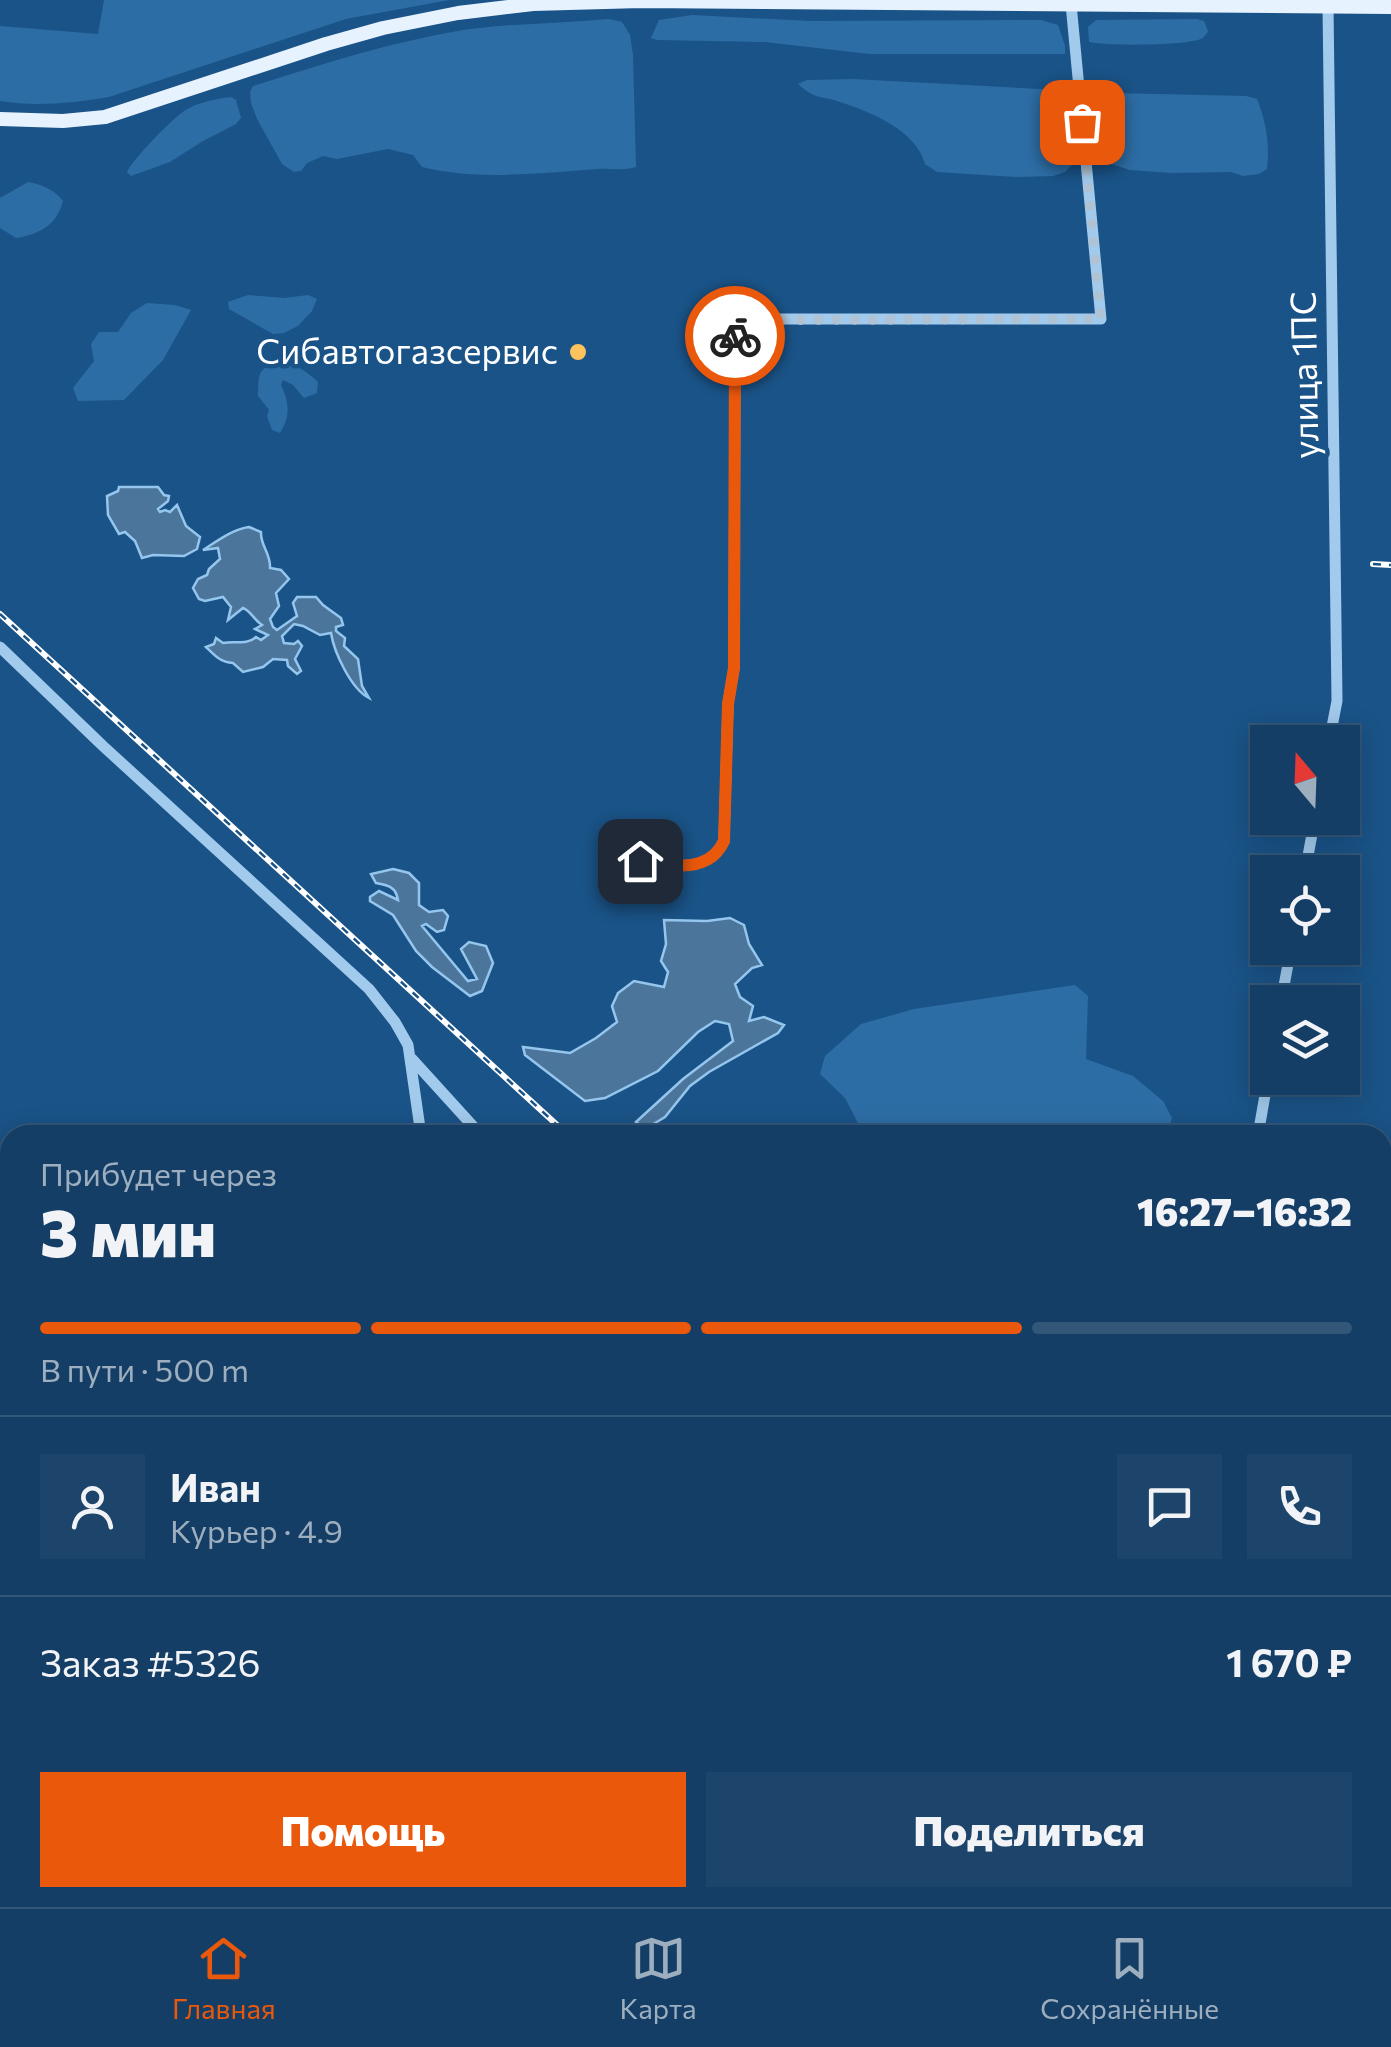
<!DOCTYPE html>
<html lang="ru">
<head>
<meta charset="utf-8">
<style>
  :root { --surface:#143e65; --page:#1d456b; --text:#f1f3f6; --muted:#9daebf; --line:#335779; --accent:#ea580c }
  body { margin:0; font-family:Commissioner,sans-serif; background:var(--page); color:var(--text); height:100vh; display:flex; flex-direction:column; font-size:38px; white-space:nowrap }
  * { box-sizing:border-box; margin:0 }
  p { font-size:32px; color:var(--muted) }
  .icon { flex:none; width:55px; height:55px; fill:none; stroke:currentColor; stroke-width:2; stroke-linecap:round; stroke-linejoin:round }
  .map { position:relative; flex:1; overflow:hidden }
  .panel { position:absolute; left:0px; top:1125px; width:1392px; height:782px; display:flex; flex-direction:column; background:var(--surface); border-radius:30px 30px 0 0; box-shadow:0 5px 25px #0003,0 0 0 2px var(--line) }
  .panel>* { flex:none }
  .needle { width:65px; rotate:341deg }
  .tools { position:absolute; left:1250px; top:725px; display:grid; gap:20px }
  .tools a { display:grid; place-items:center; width:110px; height:110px; border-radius:0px; background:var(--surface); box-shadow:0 5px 25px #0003,0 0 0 2px var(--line); font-size:50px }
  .pin { position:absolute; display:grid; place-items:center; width:85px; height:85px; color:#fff; margin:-42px; border-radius:20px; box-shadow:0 5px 15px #0006 }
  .courier { position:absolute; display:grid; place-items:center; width:100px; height:100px; margin:-50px; border:8px solid #ea580c; border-radius:50%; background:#fff; color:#222; box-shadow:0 2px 12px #0007 }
  .headline em { font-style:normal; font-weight:800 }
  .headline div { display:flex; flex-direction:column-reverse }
  .headline { display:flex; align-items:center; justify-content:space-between; height:170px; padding:0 40px }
  h1 { font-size:65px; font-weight:800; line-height:75px }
  .bar { display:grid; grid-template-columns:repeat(4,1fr); gap:15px 10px; align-content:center; height:120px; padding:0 40px }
  .bar i { height:12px; border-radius:8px; background:var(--line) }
  .bar .current { background:var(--accent) }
  .bar p { grid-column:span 4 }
  .line { display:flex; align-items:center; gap:25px; padding:0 40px; border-top:2px solid var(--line) }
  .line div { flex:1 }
  .round { display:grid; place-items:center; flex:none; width:105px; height:105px; border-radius:0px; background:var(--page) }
  .primary-button { display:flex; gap:20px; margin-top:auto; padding:20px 40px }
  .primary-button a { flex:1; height:115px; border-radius:0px; background:var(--accent); color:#fff; font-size:40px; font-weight:800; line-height:115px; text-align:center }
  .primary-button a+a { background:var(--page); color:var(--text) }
  .tabs { display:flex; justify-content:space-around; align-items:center; height:140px; border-top:2px solid var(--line); background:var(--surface); font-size:28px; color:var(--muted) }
  .tabs a { display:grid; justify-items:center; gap:5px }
  .tabs .current { color:var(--accent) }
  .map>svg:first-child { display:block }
  .green { fill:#2d6da5 }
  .water { fill:#4c759c; stroke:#95c6ee; stroke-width:2.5 }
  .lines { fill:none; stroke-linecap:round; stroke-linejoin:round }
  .minor { stroke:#a2caec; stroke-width:11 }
  .major { stroke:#e7f2ff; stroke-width:14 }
  .rail-casing { stroke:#fff; stroke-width:6 }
  .rail { stroke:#1a5387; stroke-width:2.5; stroke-dasharray:8; stroke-linecap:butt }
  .done { stroke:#afc3d5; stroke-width:10; stroke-dasharray:0 18 }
  .route { stroke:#ea580c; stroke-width:12 }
  .poi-dot { fill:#fec35e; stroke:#1a5387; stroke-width:4 }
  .labels { text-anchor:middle; stroke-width:9; stroke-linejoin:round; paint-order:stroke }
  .poi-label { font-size:35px; fill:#fff; stroke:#1a5387; text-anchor:end }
  .street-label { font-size:35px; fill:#fff; stroke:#1a5387 }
</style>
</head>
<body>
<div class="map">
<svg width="1391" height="1907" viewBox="0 0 1391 1907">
  <rect width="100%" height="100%" fill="#1a5387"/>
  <path class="green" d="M104,0H449L346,19L109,97C72,103 37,107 0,101V26L98,34Z
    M692,15L810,21L1041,20L1058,25L1065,46V54H869L765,42L657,40L651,38L659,20Z
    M609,19L622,22L630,35L633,55L636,167C624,171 610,168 597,169C539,173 479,181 422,167L413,155L388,149L337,159L323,156L307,163L301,171L294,172L282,164L257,119L251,103L250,92L253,86C323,64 391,42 463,30C511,23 560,24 609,19Z
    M1197,19L1204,21L1208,31C1207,33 1205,36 1203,38C1189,46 1107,46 1089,42L1088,27L1096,20Z
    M853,79L1059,90L1067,100L1073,164L1065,172L1053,176L1015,177L937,172L925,164C916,130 871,112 840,102C820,95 815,100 798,84L807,80Z
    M1112,93L1246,96L1257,99C1266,121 1270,145 1267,169L1259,174L1243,176L1231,172L1171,173L1130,170L1108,163L1099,154L1094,104L1104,95Z
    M231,97L236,100L241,118L236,124L203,141L170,162L131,176L127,172C133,159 171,120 184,111C198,102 215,99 231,97Z
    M28,182C41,184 55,190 63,201C57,225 40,234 16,238L0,228V198Z
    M248,295L284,298L308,295L317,299L312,311L298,326L284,333L273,334L229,309L228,302Z
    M147,303L175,305L191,310L163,360L124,400L78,401L73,388L94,361L91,344L99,332H118L131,313Z
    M277,362C295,363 305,370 318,382L317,393L304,398L293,385L283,380L281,385C289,402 291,416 280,433L272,430L267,416L269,410L258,396C259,377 256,369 277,362Z
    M1075,985L1088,996L1086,1059L1133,1076L1163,1101L1172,1118L1167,1135H851L858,1123L845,1098L820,1074L825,1056L861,1024L914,1009Z
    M0,1569L10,1571V1707L0,1704Z"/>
  <path class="water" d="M119,487H158L164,495L169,496L168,501L158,509L160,512L165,510L170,512L177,505L186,526L200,537L197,549L184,556L153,555L142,558L135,541L125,532L119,534L108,515L107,496L118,491Z
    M249,527L261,532C260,545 271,554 270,568L281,570L289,579L276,593L279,606L270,619L273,627L277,630L297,616L293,603L297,597H316L323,605L341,618L343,625L336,627V631L345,638L344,646L358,659L362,686L369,698C351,689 334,652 331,633L320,635L303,626L294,624L282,636L284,643L294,644L298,641L302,646L295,659L301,671L297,674L288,666L287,660L273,659L263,667L243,672L233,663C220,662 214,655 206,647L214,644L216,638L223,643C233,641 248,645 256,637L261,640L268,635L255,629L262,625C254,620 251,611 243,608L228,620L231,607L223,597L205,601L199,599L193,588L198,579L207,575L209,569L220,559L218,548L203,550C217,541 233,529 249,527Z
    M393,869L409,873L419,883V905L429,912L443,910L448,916L444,930L437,932L426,924L422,926L468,981L477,979L461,949L469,942L486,946L493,963L482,991L470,996L432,967L416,951L393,915L370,901V897L379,891L398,900C396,887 388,885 376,883L371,874Z
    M730,918L744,925L749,944L762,965L752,968L735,984L740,997L753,1006L749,1021L764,1017L784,1025L778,1033L709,1072L690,1086L665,1117L645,1129L636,1122L683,1079L733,1041L729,1024L715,1021L698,1032L658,1071L605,1098L585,1101L525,1055L523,1047L570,1053L596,1038L617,1022L612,1006L618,993L634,981L664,987L668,972L661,961L666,944L664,920L707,921Z"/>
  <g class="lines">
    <path class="minor" d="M1328,7L1337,701L1329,742
      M0,647L103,746L369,989L395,1022L408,1045L421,1135
      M640,861C650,859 655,862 665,864C690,868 713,865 724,841L728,704L734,668L735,336C740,321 755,321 769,319H1101L1071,4
      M1305,872L1315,818
      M1281,1002L1291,948
      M412,1059L481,1135
      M1258,1135L1268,1078
      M1382,1832L1391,1833
      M1215,1907L1220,1898"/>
    <path class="major" d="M0,119L63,121L105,117L326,44L383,28L458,13L533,4L641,1L1391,7
      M0,1776L10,1779
      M479,1898L517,1907"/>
    <defs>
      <path id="rail" d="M1373,564L1391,565
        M0,614L568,1135
        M1382,1467L1391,1468
        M473,1907L479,1898"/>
    </defs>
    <use href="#rail" class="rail-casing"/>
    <use href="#rail" class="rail"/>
  </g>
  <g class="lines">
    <path class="done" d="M735,336C740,321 755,321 769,320L1101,319L1082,122"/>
    <path class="route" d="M640,861C650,859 655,862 665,864C690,868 713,865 724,841L728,704L734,668L735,336"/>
  </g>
  <circle class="poi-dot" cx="578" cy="352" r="10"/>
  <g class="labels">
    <g class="poi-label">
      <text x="558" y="364">Сибавтогазсервис</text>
    </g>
    <g class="street-label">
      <text transform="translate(1305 375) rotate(-91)" y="12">улица 1ПС</text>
    </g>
  </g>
</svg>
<div class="tools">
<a><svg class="needle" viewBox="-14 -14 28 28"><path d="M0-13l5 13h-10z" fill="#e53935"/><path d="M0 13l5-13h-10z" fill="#9daebf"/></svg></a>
<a><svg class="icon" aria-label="locate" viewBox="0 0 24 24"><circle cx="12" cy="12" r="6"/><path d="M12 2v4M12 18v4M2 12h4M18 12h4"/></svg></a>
<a><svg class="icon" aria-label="layers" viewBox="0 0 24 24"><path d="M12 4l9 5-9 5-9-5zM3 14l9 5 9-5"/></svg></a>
</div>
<div class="pin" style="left:1082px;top:122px;background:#ea580c"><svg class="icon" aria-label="bag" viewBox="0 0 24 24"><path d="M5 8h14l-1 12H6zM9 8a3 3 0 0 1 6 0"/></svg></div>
<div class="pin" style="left:640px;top:861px;background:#1f2937"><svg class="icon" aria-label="home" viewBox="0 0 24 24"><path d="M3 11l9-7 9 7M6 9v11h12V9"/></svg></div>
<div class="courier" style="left:735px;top:336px"><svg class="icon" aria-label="bike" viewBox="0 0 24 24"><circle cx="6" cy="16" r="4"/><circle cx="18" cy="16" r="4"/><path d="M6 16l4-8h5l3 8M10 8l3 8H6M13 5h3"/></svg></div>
<section class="panel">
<div class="headline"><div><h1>3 мин</h1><p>Прибудет через</p></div><em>16:27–16:32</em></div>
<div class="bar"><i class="current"></i><i class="current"></i><i class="current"></i><i></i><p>В пути · 500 m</p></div>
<div class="line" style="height:180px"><a class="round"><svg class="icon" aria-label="person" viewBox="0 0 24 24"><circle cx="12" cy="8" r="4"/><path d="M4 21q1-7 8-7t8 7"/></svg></a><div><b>Иван</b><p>Курьер · 4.9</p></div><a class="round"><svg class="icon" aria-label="chat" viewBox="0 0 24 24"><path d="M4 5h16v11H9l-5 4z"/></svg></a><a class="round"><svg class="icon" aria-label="phone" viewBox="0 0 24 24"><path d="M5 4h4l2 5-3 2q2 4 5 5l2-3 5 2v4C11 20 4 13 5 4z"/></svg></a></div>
<div class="line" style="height:130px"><div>Заказ #5326</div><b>1 670 ₽</b></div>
<div class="primary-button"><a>Помощь</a><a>Поделиться</a></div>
</section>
</div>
<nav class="tabs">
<a class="current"><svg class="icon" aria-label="home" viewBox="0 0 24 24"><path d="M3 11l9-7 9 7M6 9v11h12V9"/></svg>Главная</a>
<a><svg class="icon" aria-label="map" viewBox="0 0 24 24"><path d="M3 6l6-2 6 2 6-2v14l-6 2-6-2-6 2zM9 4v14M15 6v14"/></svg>Карта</a>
<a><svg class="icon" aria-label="saved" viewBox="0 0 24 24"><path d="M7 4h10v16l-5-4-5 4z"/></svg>Сохранённые</a>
</nav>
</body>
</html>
